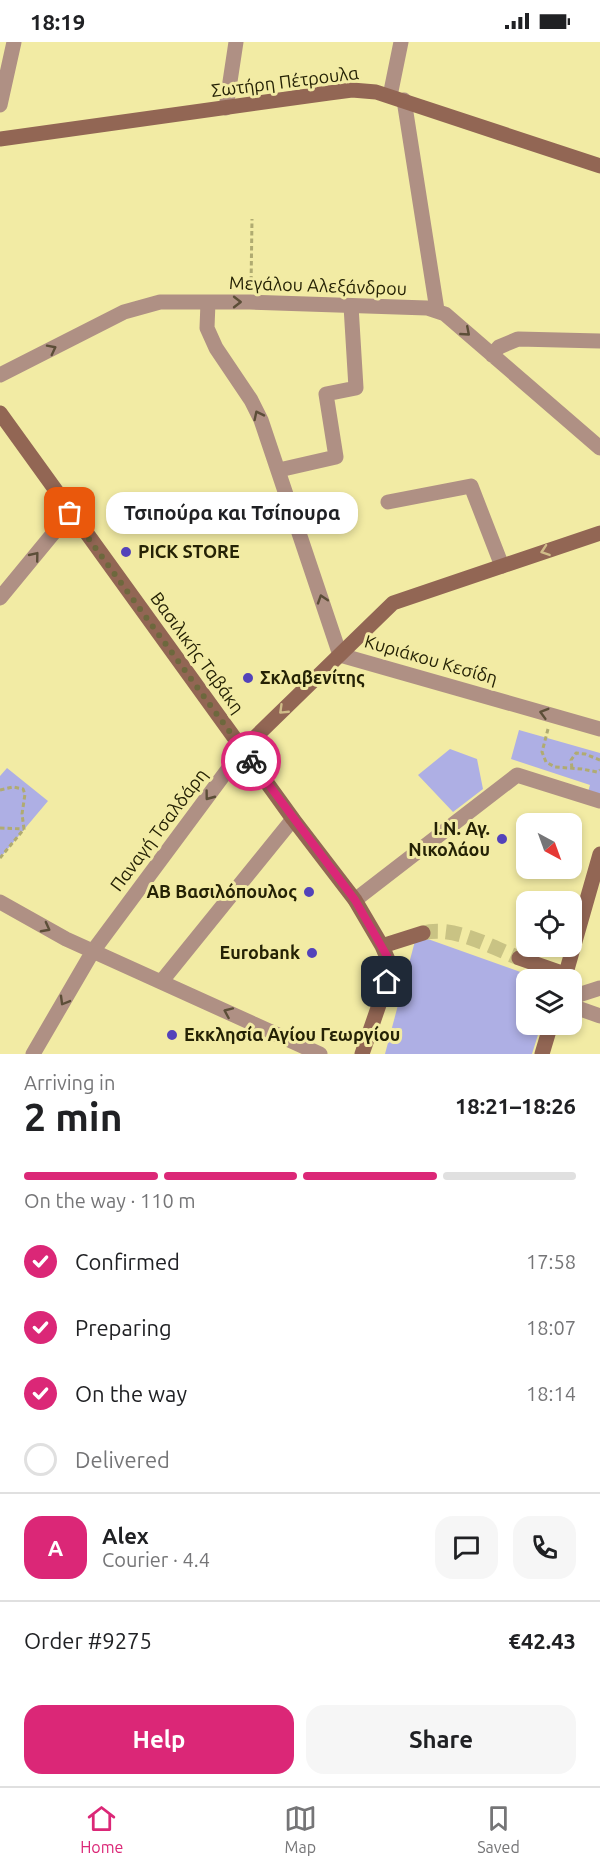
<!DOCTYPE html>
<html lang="en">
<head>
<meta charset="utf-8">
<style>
  :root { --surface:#fff; --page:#f6f6f6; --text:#202124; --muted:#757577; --line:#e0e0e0; --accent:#db2777 }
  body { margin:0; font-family:Ubuntu,sans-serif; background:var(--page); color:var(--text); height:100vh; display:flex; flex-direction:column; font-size:22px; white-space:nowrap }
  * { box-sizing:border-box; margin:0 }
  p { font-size:20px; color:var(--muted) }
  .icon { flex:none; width:33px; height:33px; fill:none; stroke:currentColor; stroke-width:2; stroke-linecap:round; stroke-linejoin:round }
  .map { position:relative; height:1012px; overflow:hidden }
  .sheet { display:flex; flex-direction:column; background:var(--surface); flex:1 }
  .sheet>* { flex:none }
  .needle { width:39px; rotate:139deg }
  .tools { position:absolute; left:516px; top:771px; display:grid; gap:12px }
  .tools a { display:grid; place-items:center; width:66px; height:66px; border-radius:12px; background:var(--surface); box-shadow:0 3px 9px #0003; font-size:30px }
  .pin { position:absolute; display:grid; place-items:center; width:51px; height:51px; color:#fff; margin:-26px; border-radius:12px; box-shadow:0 3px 9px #0006 }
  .courier { position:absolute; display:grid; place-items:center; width:60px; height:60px; margin:-30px; border:4px solid #db2777; border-radius:50%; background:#fff; color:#222; box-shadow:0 2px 8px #0007 }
  .bubble { position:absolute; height:42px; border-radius:18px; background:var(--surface); box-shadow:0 3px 9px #0003; font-size:20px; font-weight:700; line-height:42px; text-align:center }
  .head em { font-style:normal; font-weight:700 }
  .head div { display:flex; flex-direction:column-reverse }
  .head { display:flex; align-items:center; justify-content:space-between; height:102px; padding:0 24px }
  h1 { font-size:39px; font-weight:700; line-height:45px }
  .bar { display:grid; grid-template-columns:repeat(4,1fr); gap:9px 6px; align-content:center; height:72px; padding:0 24px }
  .bar i { height:8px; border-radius:4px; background:var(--line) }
  .bar .selected { background:var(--accent) }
  .bar p { grid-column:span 4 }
  .line { display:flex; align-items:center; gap:15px; padding:0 24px; border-top:2px solid var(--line) }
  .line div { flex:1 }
  .round { display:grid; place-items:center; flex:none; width:63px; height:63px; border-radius:18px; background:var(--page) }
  ol { padding:0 24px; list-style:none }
  li { display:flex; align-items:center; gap:18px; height:66px }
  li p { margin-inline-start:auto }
  li .icon { padding:6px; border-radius:50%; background:var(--accent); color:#fff; stroke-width:4 }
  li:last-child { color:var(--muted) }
  li i { width:33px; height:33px; border:3px solid var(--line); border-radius:50% }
  .cta { display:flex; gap:12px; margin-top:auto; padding:12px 24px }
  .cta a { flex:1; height:69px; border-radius:18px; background:var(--accent); color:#fff; font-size:24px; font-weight:700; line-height:69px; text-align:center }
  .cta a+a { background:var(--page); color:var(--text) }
  .status { display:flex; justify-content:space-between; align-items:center; height:42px; padding:0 30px; background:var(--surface); direction:ltr }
  .status svg { height:16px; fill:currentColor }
  .tabs { display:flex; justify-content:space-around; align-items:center; height:84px; border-top:2px solid var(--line); background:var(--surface); font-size:16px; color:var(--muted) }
  .tabs a { display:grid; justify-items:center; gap:3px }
  .tabs .selected { color:var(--accent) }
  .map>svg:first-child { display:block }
  .green { fill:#aeafe4 }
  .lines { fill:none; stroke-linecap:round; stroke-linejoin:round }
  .secondary-tunnel { stroke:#c9c384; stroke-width:15; stroke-dasharray:15 8; stroke-linecap:butt }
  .path { stroke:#b0ab71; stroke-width:3; stroke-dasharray:4.5 3; stroke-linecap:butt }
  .street { stroke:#af9084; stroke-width:15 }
  .secondary { stroke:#926654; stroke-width:15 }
  .oneway { stroke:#5c4e38 }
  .oneway2 { stroke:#d0bc88 }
  .done { stroke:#6d683d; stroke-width:6; stroke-dasharray:0 10.8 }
  .route { stroke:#db2777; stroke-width:8 }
  .poi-dot { fill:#5343ba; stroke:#f2eba4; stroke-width:2 }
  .labels { text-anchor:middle; stroke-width:6; stroke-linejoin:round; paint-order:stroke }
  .street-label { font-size:18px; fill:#252205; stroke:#f2eba4 }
  .poi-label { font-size:18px; font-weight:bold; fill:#252205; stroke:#f2eba4; text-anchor:start }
</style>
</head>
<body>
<div class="status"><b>18:19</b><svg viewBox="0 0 49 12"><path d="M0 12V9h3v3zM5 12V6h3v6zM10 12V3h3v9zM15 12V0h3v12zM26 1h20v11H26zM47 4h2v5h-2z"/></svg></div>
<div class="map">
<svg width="600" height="1012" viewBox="0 0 600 1012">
  <rect width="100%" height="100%" fill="#f2eba4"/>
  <path class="green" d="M519,688L600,711V753L588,750L590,743L511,717Z
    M450,707L477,717L483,747L453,770L418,733Z
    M7,726L48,759L0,816V734Z
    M425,896L540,937L526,938V982L541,983L532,1012H385L415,899Z"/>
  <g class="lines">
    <path class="secondary-tunnel" d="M423,891C454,883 491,905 519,916"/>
    <path class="path" d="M251,246L252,177
      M548,687L542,710L546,720L555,725L582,727L597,730L600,728
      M572,726L571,718L576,711L585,712L600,718
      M0,748L13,745L23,747L25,752L22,772L24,787L0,816
      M0,786L24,787"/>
    <path class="street" d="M390,54L401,0
      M404,58L437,268
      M0,63L14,0
      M226,66L236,0
      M208,260L207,286L216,306L251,358L261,378L340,613L600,687
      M492,313L499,305L518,297L600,299
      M0,333L124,270L160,260H250L427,266L445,272L600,406
      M279,428L336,415L326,352L356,346L351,264
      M388,460L471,444L502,524
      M0,556L70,471
      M355,858L517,733L600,759
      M0,860L66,897L320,1012
      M161,940L293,777
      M572,955L600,946
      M572,964L600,974
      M33,1012L93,909L243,707"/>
    <path class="secondary" d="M0,97L329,51L352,48L376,50L600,124
      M0,371L293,777L355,858L382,904L389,920V934L362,1012
      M243,707L393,561L600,491
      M382,904L423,891
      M519,916L565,932
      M564,938L600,812
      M542,1012L551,982"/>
  </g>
  <defs><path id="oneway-chevron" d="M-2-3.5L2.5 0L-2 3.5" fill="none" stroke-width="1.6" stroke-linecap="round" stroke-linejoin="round" transform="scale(1.5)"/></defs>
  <g class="oneway">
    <use href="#oneway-chevron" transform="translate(237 260)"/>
    <use href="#oneway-chevron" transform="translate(466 290) rotate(41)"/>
    <use href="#oneway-chevron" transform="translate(52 307) rotate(-27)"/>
    <use href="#oneway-chevron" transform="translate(258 373) rotate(-116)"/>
    <use href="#oneway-chevron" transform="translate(35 514) rotate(-51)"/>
    <use href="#oneway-chevron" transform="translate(322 557) rotate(-108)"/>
    <use href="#oneway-chevron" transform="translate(544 671) rotate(-164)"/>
    <use href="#oneway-chevron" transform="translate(209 754) rotate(127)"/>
    <use href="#oneway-chevron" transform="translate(46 886) rotate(28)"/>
    <use href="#oneway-chevron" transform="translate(64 959) rotate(120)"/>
    <use href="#oneway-chevron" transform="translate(228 970) rotate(-156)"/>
  </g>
  <g class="oneway2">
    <use href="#oneway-chevron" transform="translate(545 509) rotate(161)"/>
    <use href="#oneway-chevron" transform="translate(283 668) rotate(136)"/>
  </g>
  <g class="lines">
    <path class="done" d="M70,471L251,719"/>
    <path class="route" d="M251,719L355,858L387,914L390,927L387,940"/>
  </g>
  <g class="poi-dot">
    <circle cx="126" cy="510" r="6"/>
    <circle cx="248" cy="636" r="6"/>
    <circle cx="502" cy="797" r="6"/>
    <circle cx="309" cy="850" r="6"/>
    <circle cx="312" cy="911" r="6"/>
    <circle cx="172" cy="993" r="6"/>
  </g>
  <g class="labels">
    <g class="street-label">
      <text transform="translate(285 40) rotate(-7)" y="6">Σωτήρη Πέτρουλα</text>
      <text transform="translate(318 244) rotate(2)" y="6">Μεγάλου Αλεξάνδρου</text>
      <text transform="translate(197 611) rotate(54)" y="6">Βασιλικής Ταβάκη</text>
      <text transform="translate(431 618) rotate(16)" y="6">Κυριάκου Κεσίδη</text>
      <text transform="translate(159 788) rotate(-53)" y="6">Παναγή Τσαλδάρη</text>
    </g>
    <g class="poi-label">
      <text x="138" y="516">PICK STORE</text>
      <text x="260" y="642">Σκλαβενίτης</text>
      <text x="490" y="793" text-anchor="end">Ι.Ν. Αγ.<tspan x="490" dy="21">Νικολάου</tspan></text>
      <text x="297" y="856" text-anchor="end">ΑΒ Βασιλόπουλος</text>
      <text x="300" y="917" text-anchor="end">Eurobank</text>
      <text x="184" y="999">Εκκλησία Αγίου Γεωργίου</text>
    </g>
  </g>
</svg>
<div class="tools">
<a><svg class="needle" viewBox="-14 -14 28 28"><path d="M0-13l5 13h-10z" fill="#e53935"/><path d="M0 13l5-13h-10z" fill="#757577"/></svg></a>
<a><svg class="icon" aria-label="locate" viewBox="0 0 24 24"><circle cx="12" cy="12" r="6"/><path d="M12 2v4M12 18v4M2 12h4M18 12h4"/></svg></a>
<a><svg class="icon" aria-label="layers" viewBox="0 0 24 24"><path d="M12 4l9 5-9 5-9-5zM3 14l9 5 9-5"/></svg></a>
</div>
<div class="pin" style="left:70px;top:471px;background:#ea580c"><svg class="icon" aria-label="bag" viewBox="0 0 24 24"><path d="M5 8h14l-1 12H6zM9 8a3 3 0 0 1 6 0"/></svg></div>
<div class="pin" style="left:387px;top:940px;background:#1f2937"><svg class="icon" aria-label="home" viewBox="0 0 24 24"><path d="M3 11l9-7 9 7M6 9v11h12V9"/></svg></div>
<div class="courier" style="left:251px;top:719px"><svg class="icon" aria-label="bike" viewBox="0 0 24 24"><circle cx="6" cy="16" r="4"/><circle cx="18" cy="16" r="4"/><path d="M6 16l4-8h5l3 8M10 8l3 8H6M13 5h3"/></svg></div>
<div class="bubble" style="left:106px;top:450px;width:252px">Τσιπούρα και Τσίπουρα</div>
</div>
<section class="sheet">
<div class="head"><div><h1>2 min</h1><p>Arriving in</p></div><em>18:21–18:26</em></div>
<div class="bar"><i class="selected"></i><i class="selected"></i><i class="selected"></i><i></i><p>On the way · 110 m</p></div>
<ol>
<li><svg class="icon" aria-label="check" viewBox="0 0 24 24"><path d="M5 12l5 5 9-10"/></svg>Confirmed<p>17:58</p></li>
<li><svg class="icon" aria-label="check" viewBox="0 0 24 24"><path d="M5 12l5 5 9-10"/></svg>Preparing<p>18:07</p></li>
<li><svg class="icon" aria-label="check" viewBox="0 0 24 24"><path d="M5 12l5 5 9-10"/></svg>On the way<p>18:14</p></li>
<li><i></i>Delivered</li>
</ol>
<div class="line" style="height:108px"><b class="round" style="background:var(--accent);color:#fff">A</b><div><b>Alex</b><p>Courier · 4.4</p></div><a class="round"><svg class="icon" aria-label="chat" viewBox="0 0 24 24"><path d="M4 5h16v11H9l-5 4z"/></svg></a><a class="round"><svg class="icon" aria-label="phone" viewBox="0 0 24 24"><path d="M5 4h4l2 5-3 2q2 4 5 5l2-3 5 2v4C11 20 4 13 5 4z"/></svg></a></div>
<div class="line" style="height:78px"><div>Order #9275</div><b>€42.43</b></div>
<div class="cta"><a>Help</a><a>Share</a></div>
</section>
<nav class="tabs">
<a class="selected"><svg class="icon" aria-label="home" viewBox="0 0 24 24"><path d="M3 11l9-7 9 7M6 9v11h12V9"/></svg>Home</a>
<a><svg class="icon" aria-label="map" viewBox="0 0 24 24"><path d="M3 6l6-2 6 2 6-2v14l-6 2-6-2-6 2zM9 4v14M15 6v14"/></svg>Map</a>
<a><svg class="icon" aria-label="saved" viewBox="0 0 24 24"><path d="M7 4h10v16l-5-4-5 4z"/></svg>Saved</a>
</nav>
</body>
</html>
